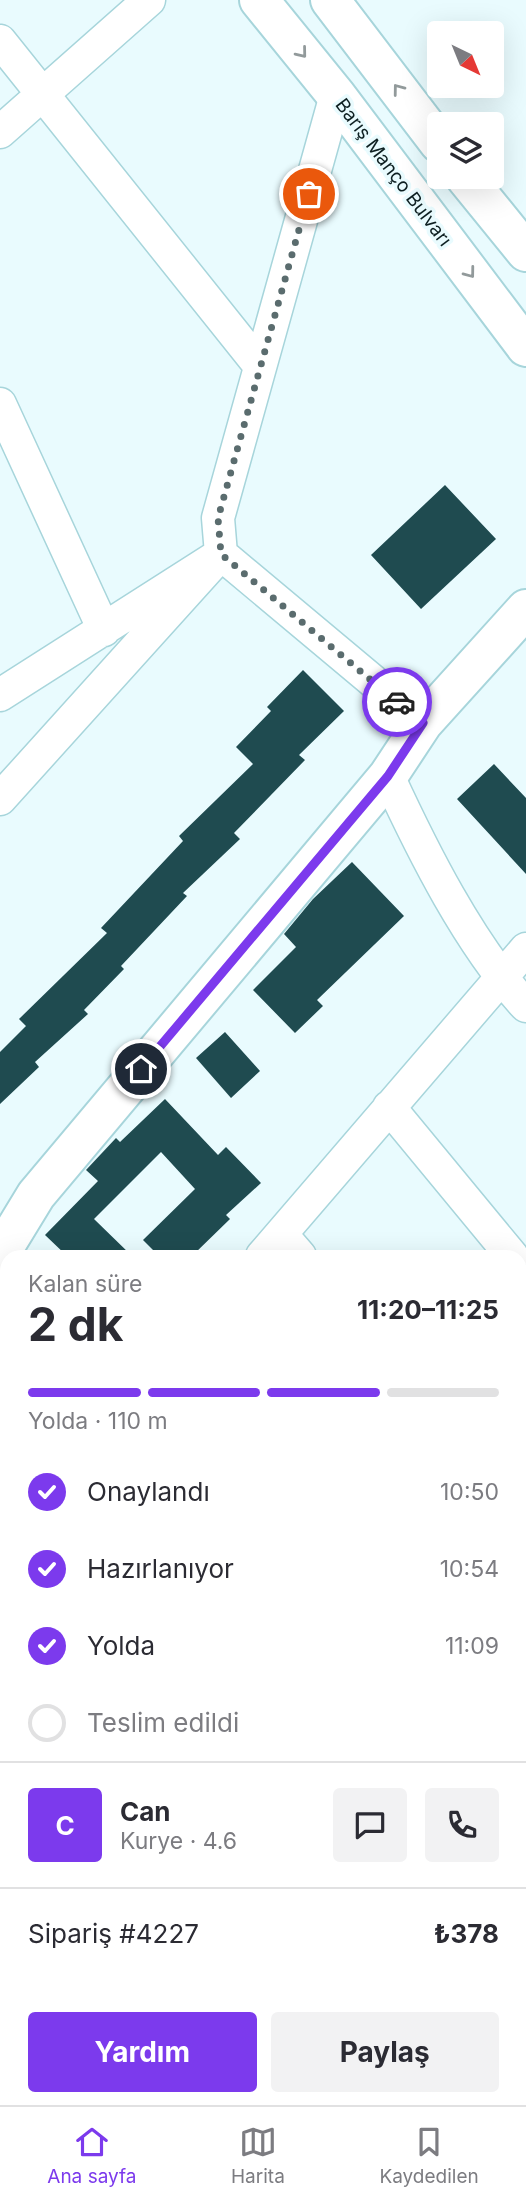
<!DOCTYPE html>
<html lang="tr">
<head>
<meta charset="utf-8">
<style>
  :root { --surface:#fff; --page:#f2f2f3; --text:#2b2b33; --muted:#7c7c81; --line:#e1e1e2; --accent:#7c3aed }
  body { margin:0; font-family:Inter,sans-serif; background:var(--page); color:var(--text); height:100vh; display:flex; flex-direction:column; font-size:26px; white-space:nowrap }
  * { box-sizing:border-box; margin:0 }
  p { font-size:23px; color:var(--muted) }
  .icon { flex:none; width:38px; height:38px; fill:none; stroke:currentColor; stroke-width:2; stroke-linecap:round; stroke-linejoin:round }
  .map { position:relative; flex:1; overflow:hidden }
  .sheet { position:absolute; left:0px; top:1250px; width:527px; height:856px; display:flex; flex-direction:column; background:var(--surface); border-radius:21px 21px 0 0; box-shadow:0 7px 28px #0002 }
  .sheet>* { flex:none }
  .needle { width:46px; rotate:137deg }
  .fabs { position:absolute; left:427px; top:21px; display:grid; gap:14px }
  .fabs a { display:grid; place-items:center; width:77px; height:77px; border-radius:7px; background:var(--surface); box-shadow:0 7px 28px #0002; font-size:35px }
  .pin { position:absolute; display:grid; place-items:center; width:60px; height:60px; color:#fff; margin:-30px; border:4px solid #fff; border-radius:50%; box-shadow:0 2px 7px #0007 }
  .courier { position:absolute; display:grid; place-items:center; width:70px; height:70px; margin:-35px; border:5px solid #7c3aed; border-radius:50%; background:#fff; color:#222; box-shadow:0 2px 9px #0007 }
  .summary em { font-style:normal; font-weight:700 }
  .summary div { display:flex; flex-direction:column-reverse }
  .summary { display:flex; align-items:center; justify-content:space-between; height:119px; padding:0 28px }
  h1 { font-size:46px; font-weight:700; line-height:52px }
  .bar { display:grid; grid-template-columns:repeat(4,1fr); gap:10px 7px; align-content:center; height:84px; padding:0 28px }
  .bar i { height:9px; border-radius:5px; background:var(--line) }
  .bar .current { background:var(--accent) }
  .bar p { grid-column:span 4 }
  .line { display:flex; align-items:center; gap:18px; padding:0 28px; border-top:2px solid var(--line) }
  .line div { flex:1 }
  .round { display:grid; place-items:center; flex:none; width:74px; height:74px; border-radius:7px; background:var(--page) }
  ol { padding:0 28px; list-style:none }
  li { display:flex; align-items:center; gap:21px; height:77px }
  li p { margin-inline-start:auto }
  li .icon { padding:7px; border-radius:50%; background:var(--accent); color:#fff; stroke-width:4 }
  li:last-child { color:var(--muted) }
  li i { width:38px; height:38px; border:4px solid var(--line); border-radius:50% }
  .primary-button { display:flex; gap:14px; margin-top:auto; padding:14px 28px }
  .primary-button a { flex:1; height:80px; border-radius:7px; background:var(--accent); color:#fff; font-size:28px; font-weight:700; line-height:80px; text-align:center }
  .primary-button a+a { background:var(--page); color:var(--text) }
  .tabs { display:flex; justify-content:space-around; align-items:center; height:98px; border-top:2px solid var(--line); background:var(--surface); font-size:19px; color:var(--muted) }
  .tabs a { display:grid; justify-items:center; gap:4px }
  .tabs .current { color:var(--accent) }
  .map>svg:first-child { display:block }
  .building { fill:#1f4b50 }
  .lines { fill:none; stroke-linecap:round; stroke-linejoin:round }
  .service-casing { stroke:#a7d5db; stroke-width:19 }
  .minor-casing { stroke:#a7d5db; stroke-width:35 }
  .tertiary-casing { stroke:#a7d5db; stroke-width:42 }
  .trunk-casing { stroke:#a7d5db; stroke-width:42 }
  .path { stroke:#899b9e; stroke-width:4.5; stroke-dasharray:3.5 5; stroke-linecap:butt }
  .service { stroke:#fff; stroke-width:16 }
  .minor { stroke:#fff; stroke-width:32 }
  .tertiary { stroke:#fff; stroke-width:38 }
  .trunk { stroke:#fff; stroke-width:38 }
  .oneway { stroke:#929a9b }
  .done { stroke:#5a6c6e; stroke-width:7; stroke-dasharray:0 12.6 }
  .route { stroke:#7c3aed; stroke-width:9 }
  .labels { text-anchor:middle; stroke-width:7; stroke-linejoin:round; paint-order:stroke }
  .street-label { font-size:19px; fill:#0d1f21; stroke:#e9fbfe }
</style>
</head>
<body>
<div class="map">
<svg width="526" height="2105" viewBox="0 0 526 2105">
  <rect width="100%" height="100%" fill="#e9fbfe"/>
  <path class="building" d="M445,485L496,539L421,609L371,555Z
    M303,670L344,711L299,755L305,760L234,833L240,839L183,893L187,896L121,966L124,969L84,1010L88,1014L35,1062L39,1067L0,1104V1052L26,1026L19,1019L107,933L101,928L183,841L179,836L253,764L236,747L271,711L267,707Z
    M494,764L526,798V874L457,799Z
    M352,862L404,916L317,1000L323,1006L295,1033L253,990L296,947L284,934L313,899Z
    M225,1032L260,1071L231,1098L196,1058Z
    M165,1099L218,1155L226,1147L261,1183L226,1215L230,1219L192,1256H159L143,1240L195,1189L161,1152L94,1219L132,1256H67L45,1235L98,1181L86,1170L116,1138L120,1142Z"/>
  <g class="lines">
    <defs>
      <path id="service" d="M0,1650L7,1652
        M0,2058L7,2063"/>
      <path id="minor" d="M0,41L260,366
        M0,132L149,0
        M0,404L104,630
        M0,695L221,554L423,723
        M388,776C423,852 469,944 526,1006
        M0,799L221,554L218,518L336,95
        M389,1107L512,1256
        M281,1234L300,1256
        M262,1256L526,949
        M0,1274L7,1281
        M520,1518L526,1526
        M520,1858L526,1870"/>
      <path id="tertiary" d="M0,1254L36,1195L388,776L423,723L526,609"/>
      <path id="trunk" d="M259,0L336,95L526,347
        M330,0L439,143
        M465,177L526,252"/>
    </defs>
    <use href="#service" class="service-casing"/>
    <use href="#minor" class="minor-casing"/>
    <use href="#tertiary" class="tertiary-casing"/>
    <use href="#trunk" class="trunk-casing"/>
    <path class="path" d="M520,1802L526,1797"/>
    <use href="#service" class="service"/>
    <use href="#minor" class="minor"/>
    <use href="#tertiary" class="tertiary"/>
    <use href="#trunk" class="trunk"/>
  </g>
  <defs><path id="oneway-chevron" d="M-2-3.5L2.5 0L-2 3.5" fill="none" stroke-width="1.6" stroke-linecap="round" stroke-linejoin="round" transform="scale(1.75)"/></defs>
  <g class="oneway">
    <use href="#oneway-chevron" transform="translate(302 53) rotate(51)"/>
    <use href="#oneway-chevron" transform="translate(398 89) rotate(-127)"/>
    <use href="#oneway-chevron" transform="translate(470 273) rotate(53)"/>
  </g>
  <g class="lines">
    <path class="done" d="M309,194L218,518L221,554L397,702"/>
    <path class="route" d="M141,1069L388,776L423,723L397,702"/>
  </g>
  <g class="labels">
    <g class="street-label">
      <text transform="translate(394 172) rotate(53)" y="7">Barış Manço Bulvarı</text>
    </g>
  </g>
</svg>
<div class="fabs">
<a><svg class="needle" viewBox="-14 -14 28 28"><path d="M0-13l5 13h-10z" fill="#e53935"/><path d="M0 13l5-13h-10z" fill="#7c7c81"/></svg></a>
<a><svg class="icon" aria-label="layers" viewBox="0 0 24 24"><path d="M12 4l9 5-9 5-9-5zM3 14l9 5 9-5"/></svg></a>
</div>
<div class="pin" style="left:309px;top:194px;background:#ea580c"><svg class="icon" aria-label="bag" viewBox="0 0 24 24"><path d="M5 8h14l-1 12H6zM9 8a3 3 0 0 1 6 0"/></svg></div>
<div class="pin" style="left:141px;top:1069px;background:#1f2937"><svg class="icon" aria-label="home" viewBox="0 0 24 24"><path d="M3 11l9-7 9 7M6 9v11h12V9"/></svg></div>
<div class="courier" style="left:397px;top:702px"><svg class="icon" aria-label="car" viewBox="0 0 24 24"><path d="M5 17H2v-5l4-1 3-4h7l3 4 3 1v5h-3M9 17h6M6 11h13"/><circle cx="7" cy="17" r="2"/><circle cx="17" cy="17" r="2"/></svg></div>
<section class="sheet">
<div class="summary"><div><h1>2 dk</h1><p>Kalan süre</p></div><em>11:20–11:25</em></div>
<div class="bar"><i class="current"></i><i class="current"></i><i class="current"></i><i></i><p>Yolda · 110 m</p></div>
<ol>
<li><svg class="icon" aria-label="check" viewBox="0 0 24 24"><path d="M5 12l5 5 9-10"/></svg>Onaylandı<p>10:50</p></li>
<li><svg class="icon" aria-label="check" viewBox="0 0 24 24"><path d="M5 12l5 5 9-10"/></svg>Hazırlanıyor<p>10:54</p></li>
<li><svg class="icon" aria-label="check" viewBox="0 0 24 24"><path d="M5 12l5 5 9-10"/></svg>Yolda<p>11:09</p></li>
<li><i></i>Teslim edildi</li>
</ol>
<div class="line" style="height:126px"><b class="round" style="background:var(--accent);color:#fff">C</b><div><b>Can</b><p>Kurye · 4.6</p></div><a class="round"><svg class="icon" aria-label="chat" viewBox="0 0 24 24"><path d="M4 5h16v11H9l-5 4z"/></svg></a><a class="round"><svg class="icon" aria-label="phone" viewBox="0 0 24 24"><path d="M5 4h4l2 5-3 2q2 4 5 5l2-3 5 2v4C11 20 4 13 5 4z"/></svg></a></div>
<div class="line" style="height:91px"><div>Sipariş #4227</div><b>₺378</b></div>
<div class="primary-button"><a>Yardım</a><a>Paylaş</a></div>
</section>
</div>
<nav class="tabs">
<a class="current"><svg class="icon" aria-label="home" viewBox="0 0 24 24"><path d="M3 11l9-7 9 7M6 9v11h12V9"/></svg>Ana sayfa</a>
<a><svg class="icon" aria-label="map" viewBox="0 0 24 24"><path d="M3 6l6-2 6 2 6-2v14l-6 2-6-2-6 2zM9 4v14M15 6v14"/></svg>Harita</a>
<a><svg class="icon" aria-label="saved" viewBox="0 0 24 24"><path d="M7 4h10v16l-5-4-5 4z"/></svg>Kaydedilen</a>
</nav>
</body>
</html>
